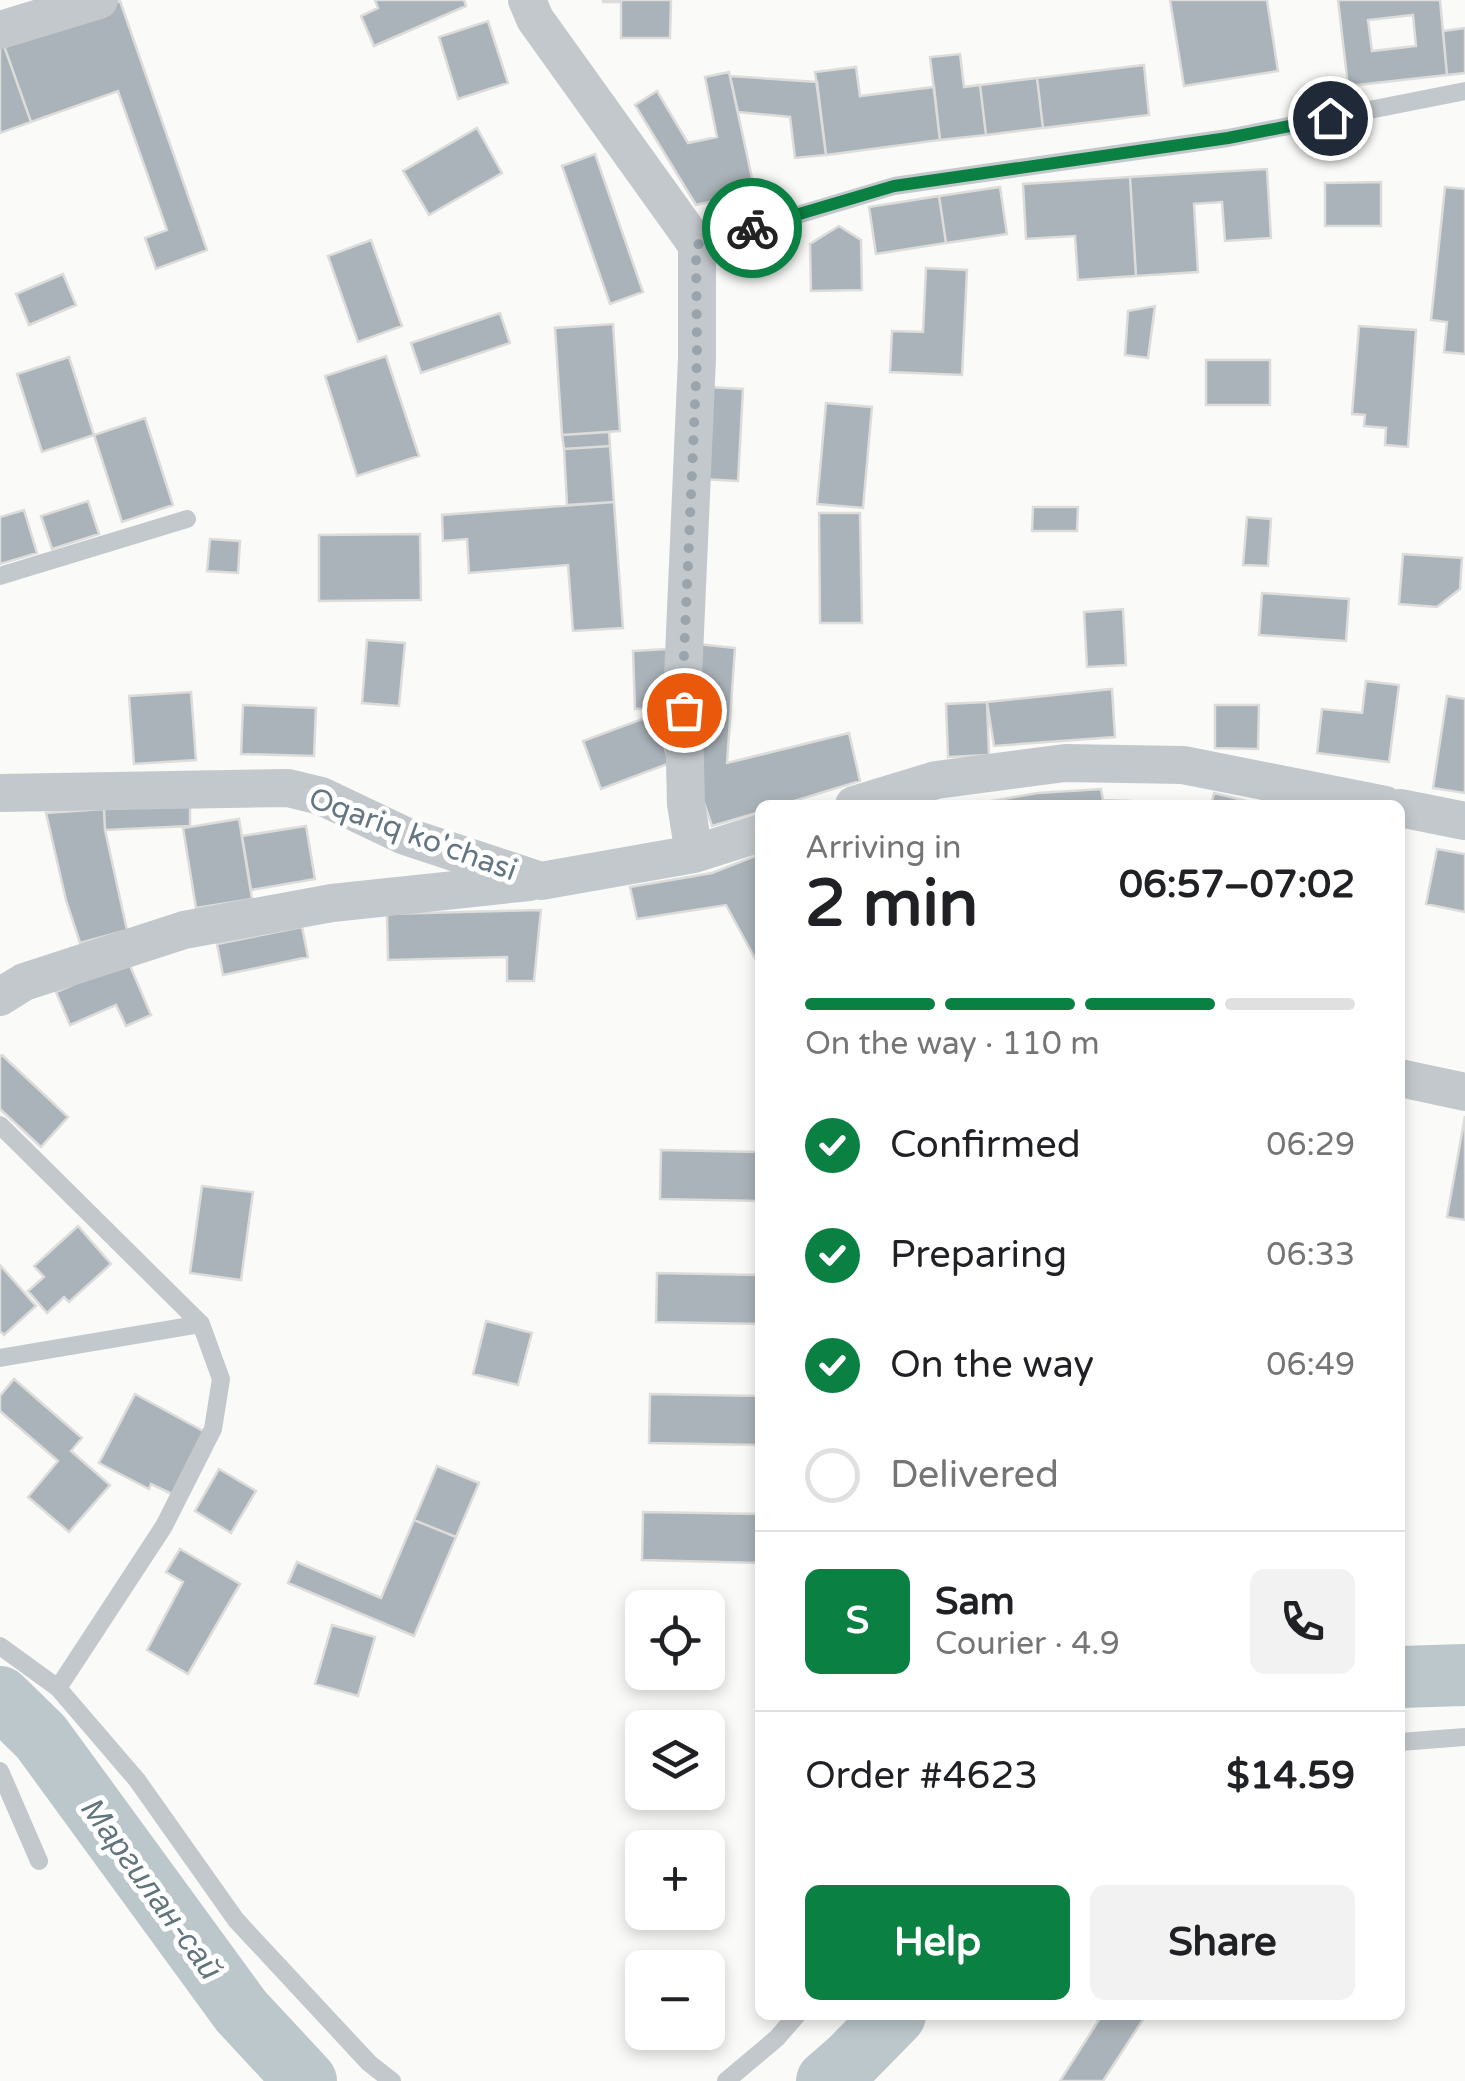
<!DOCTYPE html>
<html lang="en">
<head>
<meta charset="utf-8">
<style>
  :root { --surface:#fff; --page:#f2f2f2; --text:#202124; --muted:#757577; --line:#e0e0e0; --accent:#0b8043 }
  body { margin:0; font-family:"Varela Round",sans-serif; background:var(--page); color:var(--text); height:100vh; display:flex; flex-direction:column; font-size:38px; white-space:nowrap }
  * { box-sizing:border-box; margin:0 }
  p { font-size:32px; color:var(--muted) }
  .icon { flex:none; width:55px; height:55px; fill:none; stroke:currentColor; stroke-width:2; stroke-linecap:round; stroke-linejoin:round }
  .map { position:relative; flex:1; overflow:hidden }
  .details { position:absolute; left:755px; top:800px; width:650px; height:1220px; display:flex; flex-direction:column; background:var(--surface); border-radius:15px; box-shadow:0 5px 15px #0003 }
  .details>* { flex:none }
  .buttons { position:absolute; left:625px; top:1590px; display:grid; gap:20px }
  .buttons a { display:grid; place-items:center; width:100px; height:100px; border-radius:15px; background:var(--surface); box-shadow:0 5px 15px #0003; font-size:50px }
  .pin { position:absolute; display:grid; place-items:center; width:85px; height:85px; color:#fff; margin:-42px; border:5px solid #fff; border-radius:50%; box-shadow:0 2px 10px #0007 }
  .courier { position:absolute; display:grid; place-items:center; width:100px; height:100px; margin:-50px; border:8px solid #0b8043; border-radius:50%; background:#fff; color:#222; box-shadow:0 2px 12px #0007 }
  .overview em { font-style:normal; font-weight:700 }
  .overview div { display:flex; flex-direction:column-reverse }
  .overview { display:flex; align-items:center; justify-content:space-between; height:170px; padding:0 50px }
  h1 { font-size:65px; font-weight:700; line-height:75px }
  .bar { display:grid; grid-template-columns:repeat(4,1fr); gap:15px 10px; align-content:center; height:120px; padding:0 50px }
  .bar i { height:12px; border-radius:8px; background:var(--line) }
  .bar .selected { background:var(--accent) }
  .bar p { grid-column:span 4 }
  .line { display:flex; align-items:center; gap:25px; padding:0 50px; border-top:2px solid var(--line) }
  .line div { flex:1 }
  .round { display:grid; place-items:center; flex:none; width:105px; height:105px; border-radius:15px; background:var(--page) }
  ol { padding:0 50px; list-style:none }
  li { display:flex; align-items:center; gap:30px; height:110px }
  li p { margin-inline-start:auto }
  li .icon { padding:10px; border-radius:50%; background:var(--accent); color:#fff; stroke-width:4 }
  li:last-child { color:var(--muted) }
  li i { width:55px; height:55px; border:5px solid var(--line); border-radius:50% }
  .primary-button { display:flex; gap:20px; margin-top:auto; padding:20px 50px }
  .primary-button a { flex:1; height:115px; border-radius:15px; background:var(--accent); color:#fff; font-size:40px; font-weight:700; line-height:115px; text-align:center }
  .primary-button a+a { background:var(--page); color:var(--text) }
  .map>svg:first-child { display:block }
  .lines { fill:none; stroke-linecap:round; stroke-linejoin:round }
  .river { stroke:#bbc7cb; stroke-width:62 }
  .building { fill:#aab3b9; stroke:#dcdcda; stroke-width:2.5; fill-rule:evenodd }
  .service { stroke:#c3c8cc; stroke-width:18 }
  .minor { stroke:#c3c8cc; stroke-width:38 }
  .done { stroke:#99a4ac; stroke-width:10; stroke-dasharray:0 18 }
  .route { stroke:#0b8043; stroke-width:12 }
  .labels { text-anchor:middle; stroke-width:10; stroke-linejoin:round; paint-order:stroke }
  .street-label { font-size:30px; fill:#657683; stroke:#fff }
  .water-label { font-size:32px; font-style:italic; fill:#60757c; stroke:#fff }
</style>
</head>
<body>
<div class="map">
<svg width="1465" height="2081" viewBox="0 0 1465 2081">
  <rect width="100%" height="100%" fill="#fafaf8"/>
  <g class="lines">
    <path class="river" d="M1400,1677L1465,1675
      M0,1697L41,1737L241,2011L306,2081
      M827,2081L850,2061L895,2015"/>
  </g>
  <path class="building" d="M375,0H464L466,6L374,46L361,16L378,8Z
    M603,0H671L670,38H621V2H603Z
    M1170,0H1267L1278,71L1184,86Z
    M1338,0H1440L1447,75L1348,86ZM1413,15L1416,46L1372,51L1368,20Z
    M120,1L207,250L156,269L145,238L167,230L118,91L31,122L3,43Z
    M488,21L508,83L458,99L439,37Z
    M1465,28V73L1447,75L1443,31Z
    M3,43L31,122L0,133V44Z
    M960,54L964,87L980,85L986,135L940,140L930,57Z
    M1144,65L1149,115L1043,128L1037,78Z
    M856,67L860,96L934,87L940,140L826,155L815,72Z
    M729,72L755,192L696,205L635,105L657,91L688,143L717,137L705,77Z
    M730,76L817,82L826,155L795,158L790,117L738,112Z
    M1037,78L1043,128L986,135L980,85Z
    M477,128L502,173L429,215L403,171Z
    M595,154L643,292L610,304L562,166Z
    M1267,169L1271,238L1225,241L1222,202L1194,204L1198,272L1136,276L1130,177Z
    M1130,177L1136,276L1078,280L1075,236L1026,239L1023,184Z
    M1381,182V226H1325V183Z
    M1000,187L1007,234L946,243L939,196Z
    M1445,187L1465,189V354L1444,352L1447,322L1431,320Z
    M939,196L946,243L876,254L869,207Z
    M839,226L861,240L862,290L811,291L810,244Z
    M371,240L402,326L358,342L328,256Z
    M926,268L967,270L962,375L890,372L892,331L923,332Z
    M63,274L76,305L29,325L16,294Z
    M1155,306L1148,358L1125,355L1128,311Z
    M500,313L510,343L421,373L411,343Z
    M613,324L620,431L562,435L555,328Z
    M1359,326L1416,330L1408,447L1385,445L1386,428L1364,426L1365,415L1352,414Z
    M386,356L419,456L357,476L325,376Z
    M69,357L94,435L42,452L17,374Z
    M1206,360H1270V405H1206Z
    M708,387L743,389L738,481L702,479Z
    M826,403L872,407L863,508L817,504Z
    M145,418L173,505L122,522L94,435Z
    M609,432L610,446L564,449L562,435Z
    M610,446L614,502L567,505L564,449Z
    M88,501L99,534L52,549L41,516Z
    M614,502L623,628L573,631L568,565L469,573L467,539L443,541L442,515Z
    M1033,507H1078L1077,531H1032Z
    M24,510L37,553L0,564V517Z
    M819,513H860L862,623H820Z
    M1247,517L1271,519L1268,566L1243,565Z
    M420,534L421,600L319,601V535Z
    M210,539L240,541L238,573L207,571Z
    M1403,554L1462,558L1460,589L1437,607L1399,604Z
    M1262,593L1349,599L1346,641L1259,635Z
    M1123,609L1126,665L1087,667L1084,612Z
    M367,640L405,643L399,706L362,703Z
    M698,644L735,648L727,763L849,733L860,781L781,805H760V812L712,826L695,777Z
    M668,649L670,708L635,709L633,651Z
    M1366,681L1399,685L1389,762L1317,753L1322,709L1362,713Z
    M1112,689L1115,737L994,746L987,702Z
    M191,692L196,760L134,764L129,696Z
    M1447,696L1465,699V793L1433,788Z
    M987,702L989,755L948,757L946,704Z
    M243,705L316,708L314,756L241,754Z
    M1215,705H1259L1258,749L1215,748Z
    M653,715L670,763L601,789L583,741Z
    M1101,789L1103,800L1131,801V805H968L1038,793Z
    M1214,793L1263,805H1211Z
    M1131,801L1196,804V805H1131Z
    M190,805V826L105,830L104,809Z
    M104,809L105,830L127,930L80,943L66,900L46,813Z
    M239,819L252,899L196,908L183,828Z
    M306,826L315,879L251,890L242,836Z
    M1437,849L1465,854V912L1426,904Z
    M760,854V963L758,964L726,905L637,919L630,887L712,873Z
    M541,910L534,981H507V957L388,960L387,914Z
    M302,927L308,957L223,975L217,944Z
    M128,961L151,1015L126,1026L116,1005L70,1025L56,992Z
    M2,1055L68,1117L41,1147L0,1109V1057Z
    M1465,1116V1220L1447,1217Z
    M661,1150L760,1152V1201L660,1199Z
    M202,1186L253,1192L241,1280L190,1273Z
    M78,1226L111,1264L69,1302L64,1297L47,1313L28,1291L44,1277L34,1266Z
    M0,1265L36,1306L4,1335L0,1331Z
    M657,1273L760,1275V1324L656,1322Z
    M486,1321L532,1333L518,1385L473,1374Z
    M14,1379L82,1438L71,1451L110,1485L69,1532L28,1497L58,1461L0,1411V1396Z
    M135,1394L205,1432L172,1494L151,1484L149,1489L99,1463Z
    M650,1394L760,1396V1445L649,1443Z
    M437,1466L479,1483L456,1537L414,1520Z
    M219,1469L256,1491L231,1533L195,1511Z
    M643,1512L760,1514V1563L642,1560Z
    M414,1520L456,1537L414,1636L288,1583L297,1562L381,1598Z
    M180,1549L240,1584L188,1674L147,1650L183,1582L166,1572Z
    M332,1625L375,1637L358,1696L315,1684Z
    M1102,2015H1146L1103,2081H1060Z"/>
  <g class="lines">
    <path class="service" d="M697,245L894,186L1228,138L1465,91
      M0,576L187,519
      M0,1125L201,1324L221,1379L213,1429L164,1526L58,1688
      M0,1358L201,1324
      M0,1646L58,1688L137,1780L236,1920L369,2063L392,2081
      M1400,1742L1465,1737
      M0,1771L39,1861
      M726,2081L777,2038L797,2015"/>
    <path class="minor" d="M527,0L535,19L697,245V358L683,678L686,804L694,854
      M0,30L99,0
      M0,793L288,788L321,796L405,836L541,881L694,854L760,833
      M854,805L936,780L1065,763L1183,765L1385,805
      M1400,808L1465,821
      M0,997L24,982L184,930L332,903L529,882
      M1400,1078L1465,1092"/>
  </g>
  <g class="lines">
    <path class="done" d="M684,710L683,678L697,358L696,245L752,228"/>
    <path class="route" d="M752,228L894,186L1228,138L1330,118"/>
  </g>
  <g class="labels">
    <g class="street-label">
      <text transform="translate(413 834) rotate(20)" y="10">Oqariq ko'chasi</text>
    </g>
    <g class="water-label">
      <text transform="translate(152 1889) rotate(54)" y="11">Маргилан-сай</text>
    </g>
  </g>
</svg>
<div class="buttons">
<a><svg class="icon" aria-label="locate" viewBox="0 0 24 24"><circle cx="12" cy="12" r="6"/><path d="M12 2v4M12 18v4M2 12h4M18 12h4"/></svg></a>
<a><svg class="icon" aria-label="layers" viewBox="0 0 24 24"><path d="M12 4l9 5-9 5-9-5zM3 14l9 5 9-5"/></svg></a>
<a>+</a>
<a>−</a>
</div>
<div class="pin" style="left:684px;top:710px;background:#ea580c"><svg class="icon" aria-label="bag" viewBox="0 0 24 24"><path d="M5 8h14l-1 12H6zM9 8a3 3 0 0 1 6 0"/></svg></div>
<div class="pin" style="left:1330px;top:118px;background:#1f2937"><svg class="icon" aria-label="home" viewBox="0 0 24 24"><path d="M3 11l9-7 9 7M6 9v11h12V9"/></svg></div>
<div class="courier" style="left:752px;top:228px"><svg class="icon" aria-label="bike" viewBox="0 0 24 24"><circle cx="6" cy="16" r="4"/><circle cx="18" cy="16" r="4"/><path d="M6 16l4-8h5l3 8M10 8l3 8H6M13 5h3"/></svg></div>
<section class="details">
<div class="overview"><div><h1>2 min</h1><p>Arriving in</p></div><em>06:57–07:02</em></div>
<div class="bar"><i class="selected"></i><i class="selected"></i><i class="selected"></i><i></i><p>On the way · 110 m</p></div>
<ol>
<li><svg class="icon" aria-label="check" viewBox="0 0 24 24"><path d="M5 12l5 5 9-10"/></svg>Confirmed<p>06:29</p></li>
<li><svg class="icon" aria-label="check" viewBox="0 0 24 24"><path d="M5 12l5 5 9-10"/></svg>Preparing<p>06:33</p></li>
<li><svg class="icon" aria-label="check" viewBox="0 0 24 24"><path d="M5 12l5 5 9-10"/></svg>On the way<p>06:49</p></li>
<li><i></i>Delivered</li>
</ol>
<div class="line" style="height:180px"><b class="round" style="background:var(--accent);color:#fff">S</b><div><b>Sam</b><p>Courier · 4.9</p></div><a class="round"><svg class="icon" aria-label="phone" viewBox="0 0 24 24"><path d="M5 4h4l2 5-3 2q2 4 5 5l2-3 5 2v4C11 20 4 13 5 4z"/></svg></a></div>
<div class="line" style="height:130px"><div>Order #4623</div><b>$14.59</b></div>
<div class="primary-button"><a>Help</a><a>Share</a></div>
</section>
</div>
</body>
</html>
